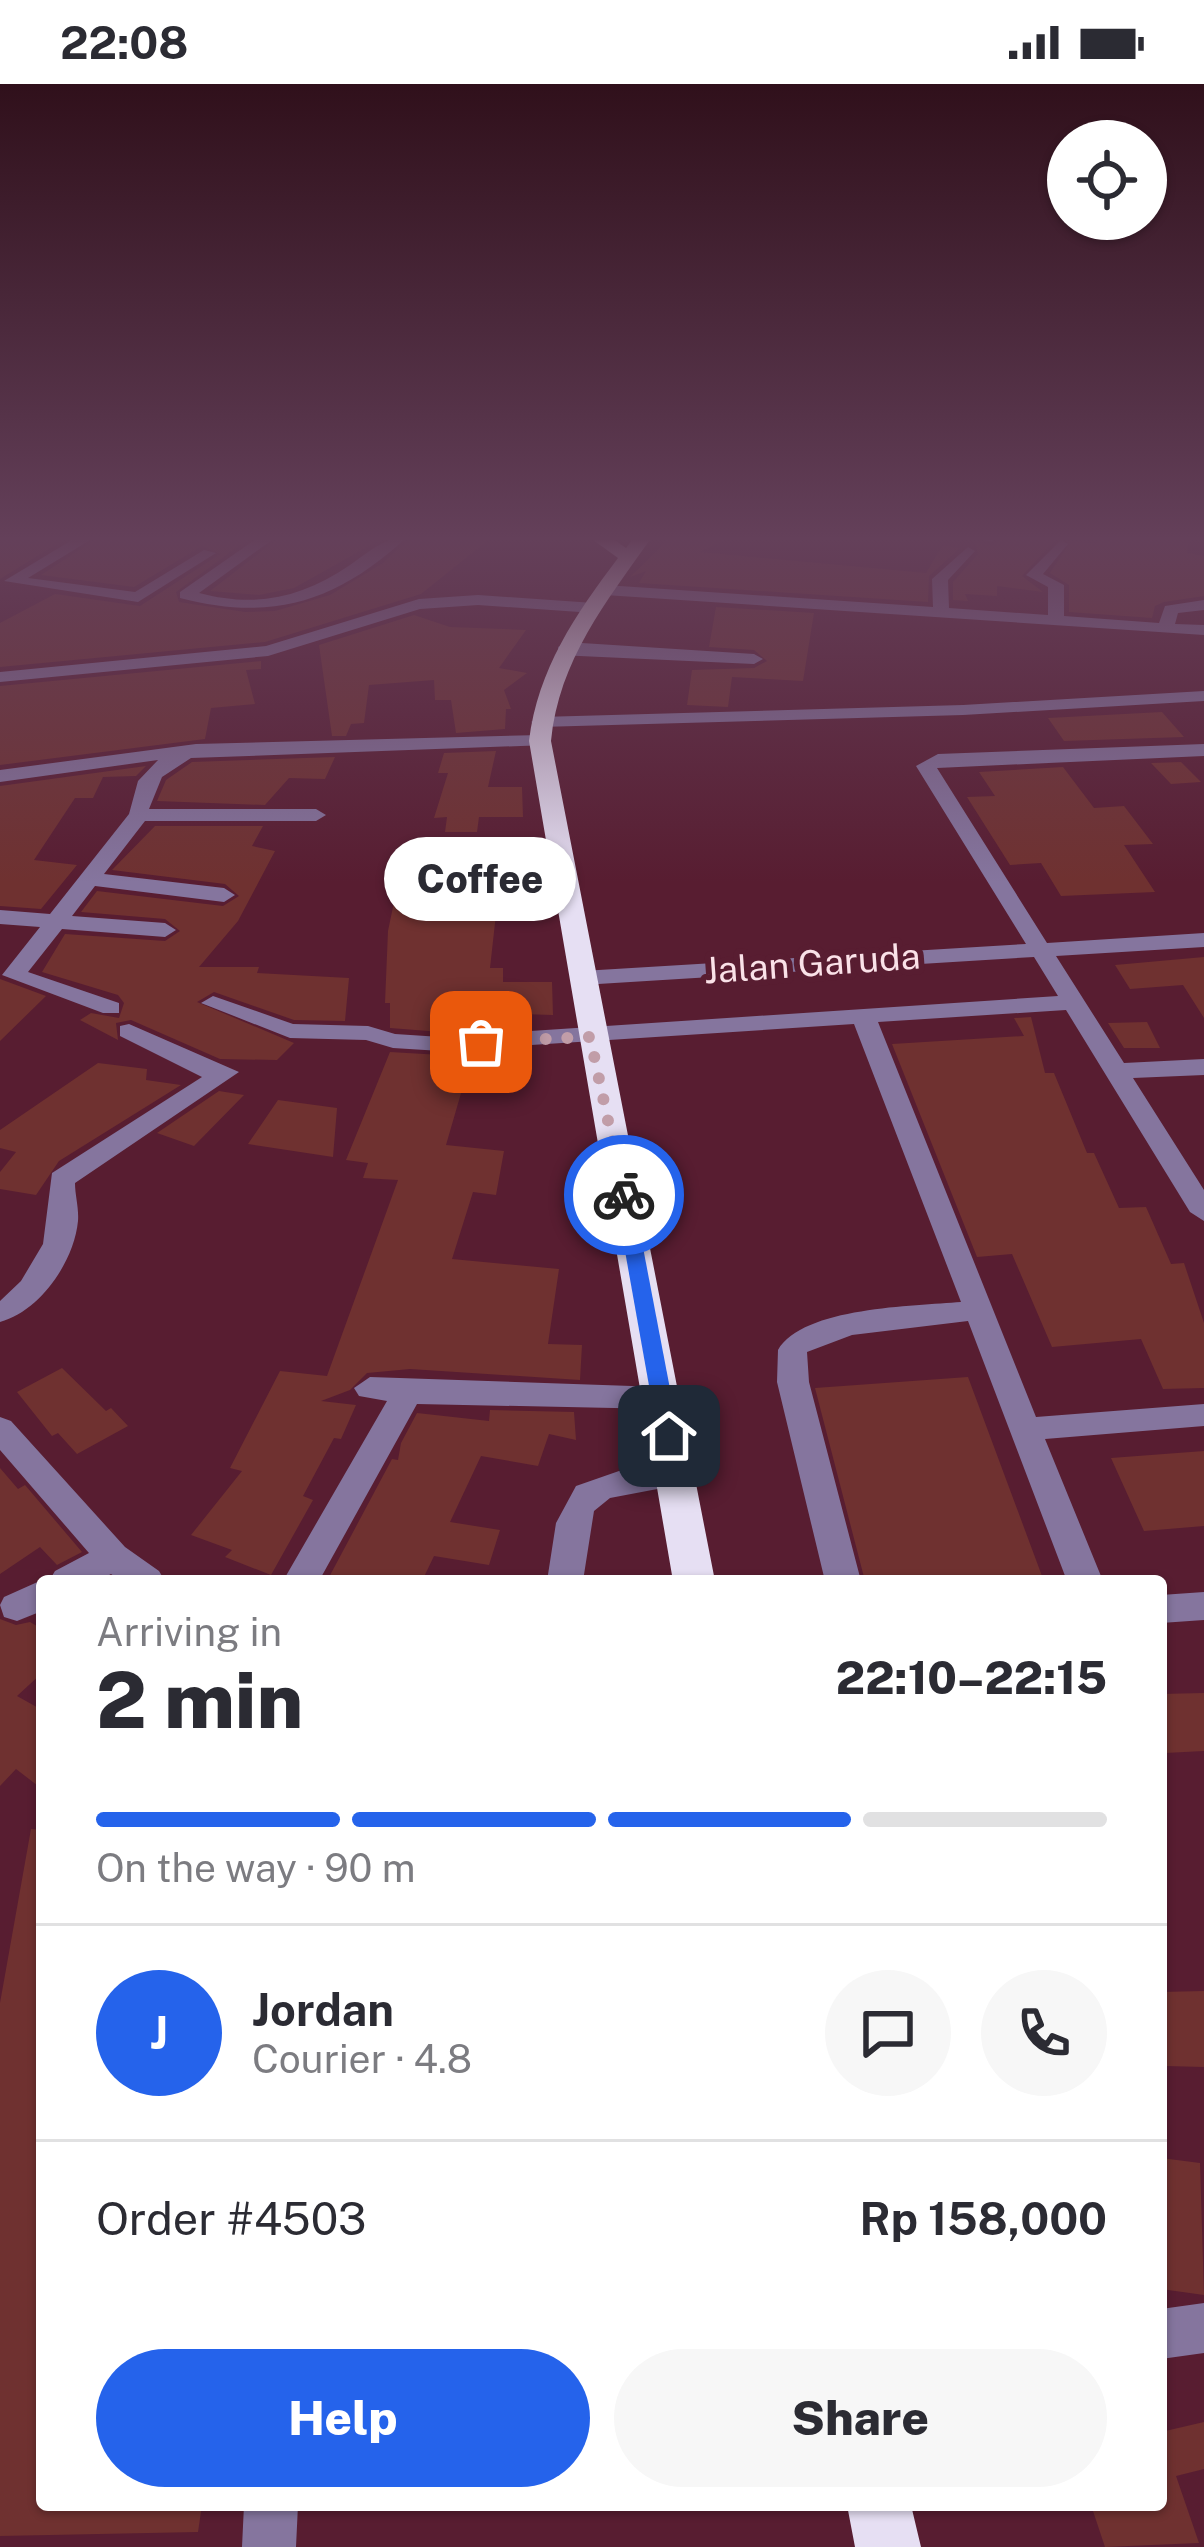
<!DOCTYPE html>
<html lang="en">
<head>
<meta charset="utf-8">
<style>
  :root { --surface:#fff; --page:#f7f7f7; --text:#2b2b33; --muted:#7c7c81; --line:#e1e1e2; --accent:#2563eb }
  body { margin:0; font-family:"Public Sans",sans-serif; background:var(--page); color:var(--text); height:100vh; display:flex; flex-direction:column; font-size:45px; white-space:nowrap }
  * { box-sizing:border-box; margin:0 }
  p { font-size:39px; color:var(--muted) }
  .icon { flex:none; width:66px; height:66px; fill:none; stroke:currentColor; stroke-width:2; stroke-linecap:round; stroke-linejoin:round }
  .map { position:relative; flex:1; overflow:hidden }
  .side { position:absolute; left:36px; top:1491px; width:1131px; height:936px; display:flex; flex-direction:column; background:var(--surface); border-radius:12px; box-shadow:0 3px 9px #0004 }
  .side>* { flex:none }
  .fabs { position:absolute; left:1047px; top:36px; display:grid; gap:24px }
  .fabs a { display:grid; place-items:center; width:120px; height:120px; border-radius:50%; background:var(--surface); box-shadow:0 3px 9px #0004; font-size:60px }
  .pin { position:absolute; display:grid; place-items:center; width:102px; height:102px; color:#fff; margin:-51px; border-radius:24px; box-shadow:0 6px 18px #0006 }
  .courier { position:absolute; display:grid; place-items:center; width:120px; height:120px; margin:-60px; border:9px solid #2563eb; border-radius:50%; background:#fff; color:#222; box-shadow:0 3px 15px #0007 }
  .bubble { position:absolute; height:84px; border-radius:42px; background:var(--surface); box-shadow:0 3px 9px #0004; font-size:39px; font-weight:800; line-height:84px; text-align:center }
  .head em { font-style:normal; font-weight:800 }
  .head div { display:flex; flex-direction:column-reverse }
  .head { display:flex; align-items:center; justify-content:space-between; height:204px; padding:0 60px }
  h1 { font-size:78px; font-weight:800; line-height:90px }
  .bar { display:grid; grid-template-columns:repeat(4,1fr); gap:18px 12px; align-content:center; height:144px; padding:0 60px }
  .bar i { height:15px; border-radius:9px; background:var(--line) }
  .bar .active { background:var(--accent) }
  .bar p { grid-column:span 4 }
  .line { display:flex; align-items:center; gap:30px; padding:0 60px; border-top:3px solid var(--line) }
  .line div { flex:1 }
  .round { display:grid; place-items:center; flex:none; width:126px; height:126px; border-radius:63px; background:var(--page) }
  .button { display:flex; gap:24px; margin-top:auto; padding:24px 60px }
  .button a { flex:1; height:138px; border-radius:72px; background:var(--accent); color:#fff; font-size:48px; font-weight:800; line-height:138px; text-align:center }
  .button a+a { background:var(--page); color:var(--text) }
  .status { display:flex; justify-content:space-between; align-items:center; height:84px; padding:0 60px; background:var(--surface); direction:ltr }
  .status svg { height:33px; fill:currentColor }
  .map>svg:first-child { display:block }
  .building { fill:#6f3130 }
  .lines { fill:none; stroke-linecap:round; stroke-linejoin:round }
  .minor { fill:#85759e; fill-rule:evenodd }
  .highway { fill:#e6dff3; fill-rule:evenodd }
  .route { fill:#2563eb }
  .done { stroke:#c19da8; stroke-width:12; stroke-dasharray:0 21.6 }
  .labels { text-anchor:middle; stroke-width:12; stroke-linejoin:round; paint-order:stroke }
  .far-street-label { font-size:36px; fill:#fae2e8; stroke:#581d31 }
</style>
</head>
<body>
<div class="status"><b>22:08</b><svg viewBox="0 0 49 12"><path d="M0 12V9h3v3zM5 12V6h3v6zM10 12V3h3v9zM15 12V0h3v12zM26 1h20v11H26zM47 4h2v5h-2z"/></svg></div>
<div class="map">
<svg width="1204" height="2463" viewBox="0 0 1204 2463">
  <rect width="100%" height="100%" fill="#581d31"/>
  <path class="building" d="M0,453H68L0,495Z
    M99,453H251L176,508L179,518L245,528L275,527L330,511L383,479L411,453H492L421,510L265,558L0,583V539L55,510L140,522L220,470L202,462L134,503L41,491Z
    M280,453H385L294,504L259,511L210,507Z
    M671,453H732L699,468L926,489L943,461L960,464L929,492L928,518L639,499L646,487L630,493Z
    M1001,453L1056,455L1022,492L1043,508L997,502V512L965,510L968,517L953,516V498L978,470L975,457L992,462Z
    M1098,453H1189L1187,469L1204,472V512L1164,518L1155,522L1152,534L1069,528V501L1050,489L1071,457L1097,460Z
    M716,523L814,529L803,597L732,593L728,623L687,621L692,586L754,584L767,577L754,566L709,563Z
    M414,531L450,543L526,546L499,584L527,589L504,606L511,625H506L505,645L456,649L451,616H435L434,596L369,601L364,639L351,640L346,652H332L319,561Z
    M261,577V585L246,586L255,620L211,624L205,655L0,681V602Z
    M1162,628L1184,653L1064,657L1048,634Z
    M496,667L488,703H522L523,733H479L477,748H445L447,733L434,734L448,689H438L444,669Z
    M335,673L325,695L289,694L265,721L157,717L166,696L192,678Z
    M1181,678L1201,698L1171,700L1151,679Z
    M146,682L136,692L103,693L93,714H75L34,776L77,781L41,825L0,822V702Z
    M1063,683L1094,724L1124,722L1153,760L1124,761L1155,808L1061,812L1041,779L1010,781L967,713L995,712L979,688Z
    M155,742H263L252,762L275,767L238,837L199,883H259L257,889L349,894L345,937L294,936L214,908L197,918L294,959L277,976L220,975L131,936L116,939L118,956L80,936L91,929L119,934L124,919L118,911L42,888L65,850L165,857L180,847L165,835L81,828L97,807L223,822L239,812L225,800L112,786Z
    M526,779L504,821H497L490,884H503V898H552L553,931L520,930L519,943L441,948L390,944V919H385L388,847L398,799L460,800L464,780Z
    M1204,873V934L1183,901L1130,905L1115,881Z
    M0,895L46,912L0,957Z
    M1031,933L1045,989H1054L1087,1069H1094L1119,1124L1146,1123L1171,1180L1184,1179L1204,1239V1304L1163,1305L1141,1255L1052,1263L1012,1170L977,1173L892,960L1024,952L1014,934Z
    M1147,938L1160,964H1124L1108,939Z
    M517,967L515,986L468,985L446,1061L504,1067L496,1111L473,1108L452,1175L559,1185L548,1260L582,1261L580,1296L410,1285L367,1289L350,1306L321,1317L356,1321L341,1355L334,1354L303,1412L313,1416L271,1491L225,1473L232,1466L191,1451L242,1387L230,1384L280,1287L327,1292L398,1096L363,1094L368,1079L346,1076L390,968L441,971Z
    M98,979L147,985L146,996L181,1001L59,1077L36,1111L0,1105V1088L16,1068L0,1064V1046Z
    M219,1007L244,1011L194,1062L157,1049Z
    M278,1016L337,1024L333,1073L248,1060Z
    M62,1284L106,1327L111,1324L128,1342L77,1370L58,1349L52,1352L17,1308Z
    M968,1293L1042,1492L865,1497L815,1304Z
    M490,1326L574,1328L576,1356L549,1350L538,1382L481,1372L450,1438L500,1446L489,1481L434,1472L422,1497H327L392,1375L398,1376L401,1359L417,1329L489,1337Z
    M1204,1367V1442L1144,1447L1111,1374Z
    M0,1384L18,1405L25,1401L82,1468L57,1481L40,1463L0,1490Z
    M0,1535L16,1541L30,1538L42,1545V1589L17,1612L42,1626V1705L16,1685L0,1702Z
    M1204,1609V1667L1165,1669L1161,1610Z
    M31,1745L42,1746V2421H202L198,2448L0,2452V1919Z
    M1204,1907V1983L1166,1982L1161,1908Z
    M1161,2074L1200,2079L1204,2211L1161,2205Z
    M1204,2338V2385L1176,2392L1199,2459L1105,2463L1091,2421H1161V2348Z"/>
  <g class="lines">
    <path class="minor" d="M77,453H95L28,494L135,508L204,466L216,469L138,518L4,497Z
      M259,453H276L199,509C256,524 301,514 350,481C369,468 384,453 407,453C337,518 272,538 180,514V508Z
      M978,453H997V454L990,458Z
      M1061,456L1068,460L1043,490L1064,501V532L1159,539L1165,522L1204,516V526L1178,529L1175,540L1204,541V551L605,511L597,506L605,501L933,523L932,495L968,463L975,467L948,496L949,524L1048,531V503L1026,491Z
      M478,511L594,519L602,524L594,529L478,521L420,525L268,572L0,598V588L266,562L419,515Z
      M566,558L754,570L763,575L754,580L558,571V563Z
      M1204,607V617L963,631L540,643L531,638L540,633L963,621Z
      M540,651L549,657L547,661L191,674L162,693L149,725H316L326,731L316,737H145L104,790L224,804L235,811L224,818L95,802L72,832L165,839L176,846L165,853L62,845L28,888L119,919V929H103L2,891L40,843L0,840V826L50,830L129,730L138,697L158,676L0,698V686L196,660Z
      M1204,660V672L937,684L1047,859L1204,849V863L1056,872L1124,979L1204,975V991L1133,994L1204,1106V1137L1190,1128L1066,926L878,938L1036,1333L1204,1320V1342L1045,1355L1103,1497H1067L968,1237L852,1251L807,1268L809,1298L861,1497H825L777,1298L778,1266C803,1223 914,1222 961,1218L854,940L441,967L393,964L366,956L290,954L201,919L213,912L293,940L368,942L395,950L441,953L1058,912L1034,873L582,901L570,894L582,887L1026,860L916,682L938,670Z
      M129,940L239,988L75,1099C75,1111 79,1124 78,1137C74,1178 40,1227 0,1238V1217L21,1197L43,1160L52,1089L202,993L120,952V942Z
      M370,1293L661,1303L672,1306L677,1314L672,1322L661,1325L417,1320L319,1497H283L387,1317L359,1312L354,1304Z
      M0,1333L11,1337L125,1463L159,1487L165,1497H121L111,1490L98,1497H49L55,1487L89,1469L0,1366Z
      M677,1378L689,1381L694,1390L689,1399L610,1414L594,1427L583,1497H547L556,1439L576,1402L619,1387Z
      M42,1496V1527L17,1537L4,1533L0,1521L4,1513Z
      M1204,1508V1536L1161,1539V1511Z
      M1204,2219V2269L1161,2275V2225Z
      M244,2421H298L296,2463H242Z"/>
    <path class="highway" d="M589,453H610L626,464L634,453H652C606,518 559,576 551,657L715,1497H673L529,657C538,585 575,531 618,474Z
      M847,2421H911L921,2463H855Z"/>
  </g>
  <linearGradient id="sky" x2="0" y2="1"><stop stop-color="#30101b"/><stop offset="0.57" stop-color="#64405a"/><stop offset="1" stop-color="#64405a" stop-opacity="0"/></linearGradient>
  <rect width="1204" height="798" fill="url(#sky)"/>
  <path class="route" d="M624,1105L633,1111L679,1352L669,1360L658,1352L615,1111Z"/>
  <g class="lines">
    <path class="done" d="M481,958L590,953L624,1111"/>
  </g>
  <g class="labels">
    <g class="far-street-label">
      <text transform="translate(812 879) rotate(-4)" y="13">Jalan Garuda</text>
    </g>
  </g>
</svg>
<div class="fabs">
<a><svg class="icon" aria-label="locate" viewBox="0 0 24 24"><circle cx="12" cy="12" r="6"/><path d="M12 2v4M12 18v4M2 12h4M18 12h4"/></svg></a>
</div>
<div class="pin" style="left:481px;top:958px;background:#ea580c"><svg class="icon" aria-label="bag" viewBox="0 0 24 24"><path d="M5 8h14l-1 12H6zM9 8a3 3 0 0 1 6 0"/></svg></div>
<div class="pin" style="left:669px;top:1352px;background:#1f2937"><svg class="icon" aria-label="home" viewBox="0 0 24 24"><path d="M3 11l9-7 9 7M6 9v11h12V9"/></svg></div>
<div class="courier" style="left:624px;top:1111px"><svg class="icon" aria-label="bike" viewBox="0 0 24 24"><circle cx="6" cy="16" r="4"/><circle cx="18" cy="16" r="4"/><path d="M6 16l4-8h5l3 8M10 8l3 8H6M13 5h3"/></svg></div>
<div class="bubble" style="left:384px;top:753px;width:192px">Coffee</div>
<section class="side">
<div class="head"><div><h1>2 min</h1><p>Arriving in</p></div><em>22:10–22:15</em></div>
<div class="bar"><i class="active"></i><i class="active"></i><i class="active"></i><i></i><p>On the way · 90 m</p></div>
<div class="line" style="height:216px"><b class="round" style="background:var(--accent);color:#fff">J</b><div><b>Jordan</b><p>Courier · 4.8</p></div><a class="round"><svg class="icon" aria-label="chat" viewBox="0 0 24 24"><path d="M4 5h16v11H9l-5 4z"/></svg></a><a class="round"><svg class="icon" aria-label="phone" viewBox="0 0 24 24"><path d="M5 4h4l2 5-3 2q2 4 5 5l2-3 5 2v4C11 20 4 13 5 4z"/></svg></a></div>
<div class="line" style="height:156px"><div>Order #4503</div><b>Rp 158,000</b></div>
<div class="button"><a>Help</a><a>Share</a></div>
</section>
</div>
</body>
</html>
